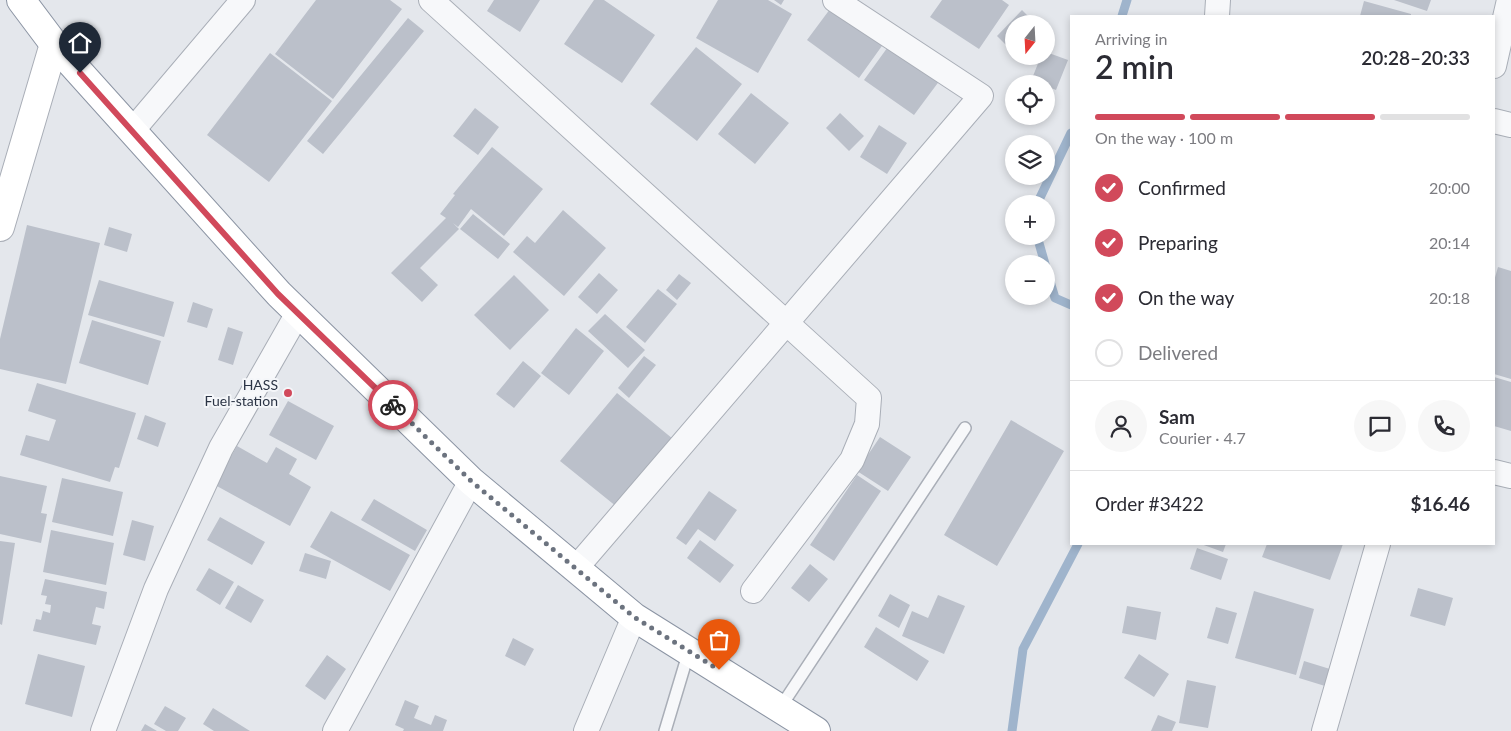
<!DOCTYPE html>
<html lang="en">
<head>
<meta charset="utf-8">
<style>
  :root { --surface:#fff; --page:#f7f7f7; --text:#2b2b33; --muted:#7c7c81; --line:#e1e1e2; --accent:#d1495b }
  body { margin:0; font-family:Lato,sans-serif; background:var(--page); color:var(--text); height:100vh; display:flex; flex-direction:column; font-size:19px; white-space:nowrap }
  * { box-sizing:border-box; margin:0 }
  p { font-size:16px; color:var(--muted) }
  .icon { flex:none; width:28px; height:28px; fill:none; stroke:currentColor; stroke-width:2; stroke-linecap:round; stroke-linejoin:round }
  .map { position:relative; flex:1; overflow:hidden }
  .details { position:absolute; left:1070px; top:15px; width:425px; height:530px; display:flex; flex-direction:column; background:var(--surface); border-radius:0px; box-shadow:0 2px 8px #0003 }
  .details>* { flex:none }
  .needle { width:32px; rotate:198deg }
  .tools { position:absolute; left:1005px; top:15px; display:grid; gap:10px }
  .tools a { display:grid; place-items:center; width:50px; height:50px; border-radius:50%; background:var(--surface); box-shadow:0 2px 8px #0003; font-size:25px }
  .pin { position:absolute; display:grid; place-items:center; width:42px; height:42px; color:#fff; margin:-51px -21px; border-radius:50% 50% 50% 0; rotate:-45deg; box-shadow:0 0 5px #0007 }
  .pin .icon { rotate:45deg }
  .courier { position:absolute; display:grid; place-items:center; width:50px; height:50px; margin:-25px; border:4px solid #d1495b; border-radius:50%; background:#fff; color:#222; box-shadow:0 1px 6px #0007 }
  .overview em { font-style:normal; font-weight:600 }
  .overview div { display:flex; flex-direction:column-reverse }
  .overview { display:flex; align-items:center; justify-content:space-between; height:85px; padding:0 25px }
  h1 { font-size:32px; font-weight:600; line-height:38px }
  .bar { display:grid; grid-template-columns:repeat(4,1fr); gap:8px 5px; align-content:center; height:60px; padding:0 25px }
  .bar i { height:6px; border-radius:4px; background:var(--line) }
  .bar .current { background:var(--accent) }
  .bar p { grid-column:span 4 }
  .line { display:flex; align-items:center; gap:12px; padding:0 25px; border-top:1px solid var(--line) }
  .line div { flex:1 }
  .round { display:grid; place-items:center; flex:none; width:52px; height:52px; border-radius:26px; background:var(--page) }
  ol { padding:0 25px; list-style:none }
  li { display:flex; align-items:center; gap:15px; height:55px }
  li p { margin-inline-start:auto }
  li .icon { padding:5px; border-radius:50%; background:var(--accent); color:#fff; stroke-width:4 }
  li:last-child { color:var(--muted) }
  li i { width:28px; height:28px; border:2px solid var(--line); border-radius:50% }
  .map>svg:first-child { display:block }
  .lines { fill:none; stroke-linecap:round; stroke-linejoin:round }
  .stream { stroke:#9fb4cc; stroke-width:9 }
  .building { fill:#bbc0ca }
  .service-casing { stroke:#a9aeb7; stroke-width:14 }
  .minor-casing { stroke:#a9aeb7; stroke-width:26 }
  .secondary-casing { stroke:#a9aeb7; stroke-width:30 }
  .trunk-casing { stroke:#8b94a3; stroke-width:30 }
  .service { stroke:#f7f8fa; stroke-width:11 }
  .minor { stroke:#f7f8fa; stroke-width:24 }
  .secondary { stroke:#fff; stroke-width:28 }
  .trunk { stroke:#fff; stroke-width:28 }
  .done { stroke:#6c737f; stroke-width:5; stroke-dasharray:0 9 }
  .route { stroke:#d1495b; stroke-width:6 }
  .poi-dot { fill:#d1495b; stroke:#f4f6f9; stroke-width:2 }
  .labels { text-anchor:middle; stroke-width:4; stroke-linejoin:round; paint-order:stroke }
  .poi-label { font-size:14px; fill:#2b3445; stroke:#f4f6f9; text-anchor:end }
</style>
</head>
<body>
<div class="map">
<svg width="1511" height="731" viewBox="0 0 1511 731">
  <rect width="100%" height="100%" fill="#e4e7ec"/>
  <g class="lines">
    <path class="stream" d="M1122,16L1127,0
      M1037,204L1071,133
      M1037,236L1045,264
      M1046,268L1055,298L1071,305
      M1012,731L1023,649L1078,544"/>
  </g>
  <path class="building" d="M316,0H390L402,9L333,99L275,54Z
    M494,0H540L520,32L487,11Z
    M594,0H604L655,35L622,83L564,44Z
    M718,0H768L792,14L758,73L696,38Z
    M774,0H784L781,5Z
    M942,0H1002L1009,5L979,49L930,17Z
    M1394,0H1431L1427,11Z
    M1364,1L1411,14V16H1360Z
    M833,5L884,43L859,78L807,40Z
    M1022,10L1036,24H1014V53L997,36Z
    M408,18L424,31L323,154L307,141Z
    M890,44L940,80L914,115L864,80Z
    M696,47L742,84L697,141L650,104Z
    M1046,52L1068,60L1056,90L1046,86V84H1039L1031,81L1041,56H1046Z
    M270,53L332,101L269,182L207,135Z
    M751,93L789,123L755,164L718,134Z
    M475,108L499,127L478,155L453,136Z
    M840,113L864,136L849,151L826,128Z
    M879,125L907,143L887,174L860,157Z
    M492,147L543,189L504,236L471,209L458,227L453,223L459,229L420,268L438,285L422,302L391,273L446,218L440,214L455,195L453,194Z
    M563,210L606,248L564,296L513,252L527,236L535,243Z
    M473,214L510,244L498,259L460,229Z
    M27,225L100,243L66,384L0,369V339Z
    M109,227L132,234L127,252L104,245Z
    M1498,267L1511,271V379L1494,374V281Z
    M599,273L618,290L597,314L578,297Z
    M679,274L691,283L677,300L666,290Z
    M514,275L549,310L510,350L474,315Z
    M99,280L174,302L164,337L88,315Z
    M658,289L677,304L645,343L626,327Z
    M193,302L213,309L207,328L187,322Z
    M605,314L645,350L628,368L588,331Z
    M92,320L161,341L148,385L79,363Z
    M228,327L243,332L233,365L218,360Z
    M576,328L604,351L569,395L541,373Z
    M644,356L656,365L629,398L618,388Z
    M523,361L541,376L514,408L496,394Z
    M1494,377L1511,382V431L1494,426Z
    M37,383L136,413L119,468L115,467L110,482L20,455L26,435L49,441L56,420L28,411Z
    M617,393L673,439L617,507L560,461Z
    M288,401L334,426L316,460L269,435Z
    M145,415L166,423L158,447L137,439Z
    M1011,420L1064,451L997,566L944,535Z
    M880,437L911,457L888,491L857,471Z
    M237,446L267,463L276,447L297,459L289,474L311,487L290,526L215,485Z
    M857,475L881,491L834,561L810,545Z
    M0,476L47,486L41,513L47,514L41,543L0,534Z
    M62,478L123,492L113,536L52,522Z
    M709,491L737,510L715,541L698,529L686,545L676,538Z
    M374,499L427,530L415,551L361,520Z
    M331,511L410,555L390,591L310,547Z
    M220,517L265,542L252,565L207,540Z
    M132,520L154,526L145,561L123,555Z
    M51,530L114,543L106,585L43,572Z
    M700,540L734,565L720,583L687,558Z
    M0,541L15,543L2,625L0,624Z
    M1201,544H1226L1223,552Z
    M1267,544H1343L1330,580L1262,557Z
    M1197,548L1228,559L1221,580L1190,569Z
    M305,553L331,561L326,579L299,571Z
    M810,564L828,579L809,602L791,588Z
    M209,568L234,582L220,605L196,590Z
    M45,579L107,592L104,609L96,607L92,624L101,626L96,645L33,631L36,619L41,620L43,611L50,613L51,605L45,604L47,596L41,595Z
    M238,585L264,600L251,623L225,608Z
    M1418,588L1453,598L1445,626L1410,616Z
    M1254,591L1314,609L1296,675L1235,658Z
    M890,594L910,605L899,628L878,616Z
    M938,595L965,606L944,654L902,636L912,611L928,618Z
    M1127,606L1161,612L1156,640L1122,633Z
    M1216,607L1237,613L1228,644L1207,638Z
    M876,627L929,661L917,681L864,647Z
    M513,638L534,649L525,666L505,656Z
    M38,654L85,666L72,717L25,704Z
    M1139,654L1169,674L1154,697L1124,678Z
    M327,655L346,669L325,700L305,686Z
    M1304,661L1330,669L1325,686L1299,678Z
    M1187,680L1216,686L1208,728L1179,723Z
    M405,700L419,706L414,718L431,725L435,715L447,720L443,731H403L404,729L395,725Z
    M165,706L186,718L178,731H166L154,724Z
    M213,708L250,731H214L203,724Z
    M1158,715L1176,722L1172,731H1151Z
    M145,724L157,731H141Z"/>
  <g class="lines">
    <defs>
      <path id="service" d="M780,708L965,428
        M665,731L689,651"/>
      <path id="minor" d="M431,0L869,398L867,424L852,460L753,591
        M1217,16L1218,0
        M1494,66L1509,0
        M1494,121L1511,125
        M132,131L243,0
        M1494,472L1511,476
        M576,568L981,96L835,0
        M103,731L156,589L221,448L298,313
        M335,731L471,481
        M586,731L634,617
        M1324,731L1378,544"/>
      <path id="secondary" d="M0,227L54,44"/>
      <path id="trunk" d="M21,0L54,44L279,294L471,481L634,617L816,731"/>
    </defs>
    <use href="#service" class="service-casing"/>
    <use href="#minor" class="minor-casing"/>
    <use href="#secondary" class="secondary-casing"/>
    <use href="#trunk" class="trunk-casing"/>
    <use href="#service" class="service"/>
    <use href="#minor" class="minor"/>
    <use href="#secondary" class="secondary"/>
    <use href="#trunk" class="trunk"/>
  </g>
  <g class="lines">
    <path class="done" d="M393,405L471,481L634,617L719,670"/>
    <path class="route" d="M80,73L278,294L393,405"/>
  </g>
  <circle class="poi-dot" cx="288" cy="393" r="5"/>
  <g class="labels">
    <g class="poi-label">
      <text x="278" y="390">HASS<tspan x="278" dy="16">Fuel-station</tspan></text>
    </g>
  </g>
</svg>
<div class="tools">
<a><svg class="needle" viewBox="-14 -14 28 28"><path d="M0-13l5 13h-10z" fill="#e53935"/><path d="M0 13l5-13h-10z" fill="#7c7c81"/></svg></a>
<a><svg class="icon" aria-label="locate" viewBox="0 0 24 24"><circle cx="12" cy="12" r="6"/><path d="M12 2v4M12 18v4M2 12h4M18 12h4"/></svg></a>
<a><svg class="icon" aria-label="layers" viewBox="0 0 24 24"><path d="M12 4l9 5-9 5-9-5zM3 14l9 5 9-5"/></svg></a>
<a>+</a>
<a>−</a>
</div>
<div class="pin" style="left:719px;top:670px;background:#ea580c"><svg class="icon" aria-label="bag" viewBox="0 0 24 24"><path d="M5 8h14l-1 12H6zM9 8a3 3 0 0 1 6 0"/></svg></div>
<div class="pin" style="left:80px;top:73px;background:#1f2937"><svg class="icon" aria-label="home" viewBox="0 0 24 24"><path d="M3 11l9-7 9 7M6 9v11h12V9"/></svg></div>
<div class="courier" style="left:393px;top:405px"><svg class="icon" aria-label="bike" viewBox="0 0 24 24"><circle cx="6" cy="16" r="4"/><circle cx="18" cy="16" r="4"/><path d="M6 16l4-8h5l3 8M10 8l3 8H6M13 5h3"/></svg></div>
<section class="details">
<div class="overview"><div><h1>2 min</h1><p>Arriving in</p></div><em>20:28–20:33</em></div>
<div class="bar"><i class="current"></i><i class="current"></i><i class="current"></i><i></i><p>On the way · 100 m</p></div>
<ol>
<li><svg class="icon" aria-label="check" viewBox="0 0 24 24"><path d="M5 12l5 5 9-10"/></svg>Confirmed<p>20:00</p></li>
<li><svg class="icon" aria-label="check" viewBox="0 0 24 24"><path d="M5 12l5 5 9-10"/></svg>Preparing<p>20:14</p></li>
<li><svg class="icon" aria-label="check" viewBox="0 0 24 24"><path d="M5 12l5 5 9-10"/></svg>On the way<p>20:18</p></li>
<li><i></i>Delivered</li>
</ol>
<div class="line" style="height:90px"><a class="round"><svg class="icon" aria-label="person" viewBox="0 0 24 24"><circle cx="12" cy="8" r="4"/><path d="M4 21q1-7 8-7t8 7"/></svg></a><div><b>Sam</b><p>Courier · 4.7</p></div><a class="round"><svg class="icon" aria-label="chat" viewBox="0 0 24 24"><path d="M4 5h16v11H9l-5 4z"/></svg></a><a class="round"><svg class="icon" aria-label="phone" viewBox="0 0 24 24"><path d="M5 4h4l2 5-3 2q2 4 5 5l2-3 5 2v4C11 20 4 13 5 4z"/></svg></a></div>
<div class="line" style="height:65px"><div>Order #3422</div><b>$16.46</b></div>
</section>
</div>
</body>
</html>
